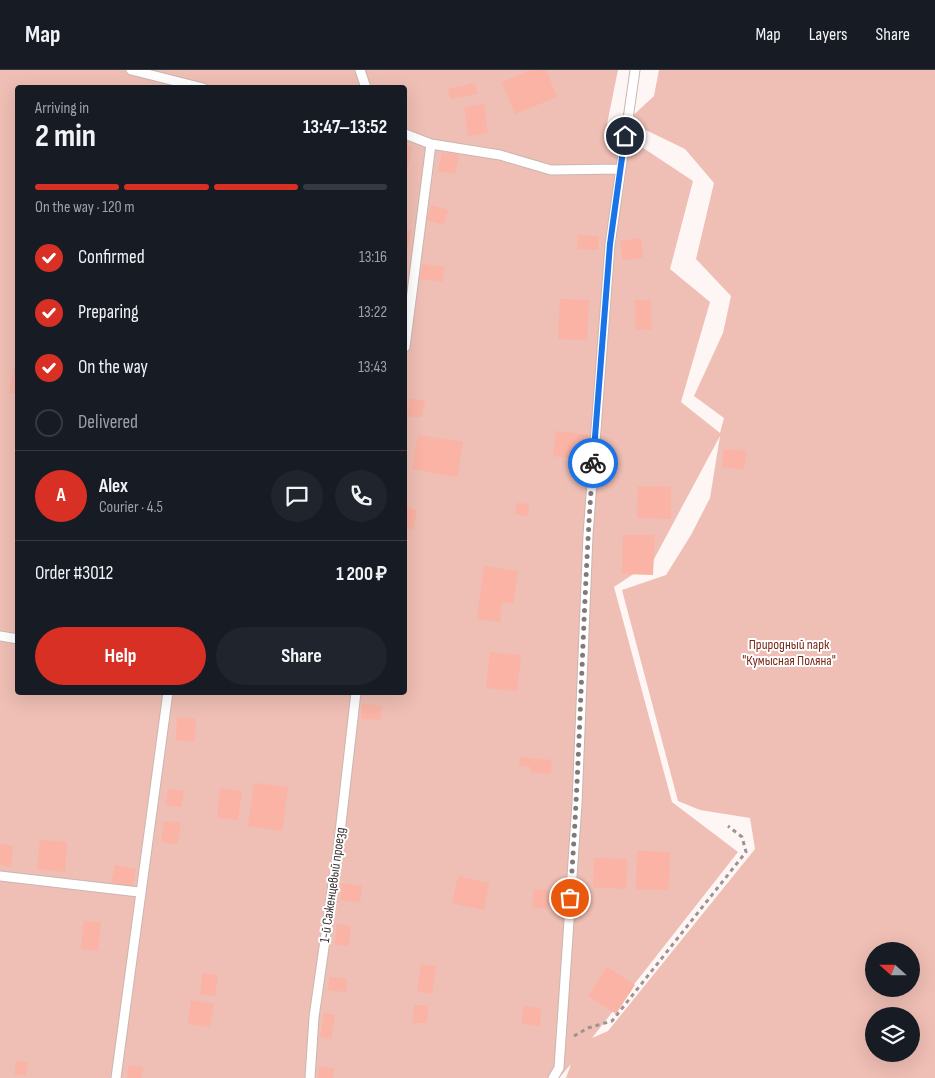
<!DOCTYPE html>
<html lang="en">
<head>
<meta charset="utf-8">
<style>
  :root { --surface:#171b24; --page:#20242c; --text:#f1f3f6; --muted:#9ea1a6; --line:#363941; --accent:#d93025 }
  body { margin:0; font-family:"Sofia Sans Condensed",sans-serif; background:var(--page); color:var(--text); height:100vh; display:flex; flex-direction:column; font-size:19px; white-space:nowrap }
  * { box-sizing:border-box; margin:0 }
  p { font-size:16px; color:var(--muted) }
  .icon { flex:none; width:28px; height:28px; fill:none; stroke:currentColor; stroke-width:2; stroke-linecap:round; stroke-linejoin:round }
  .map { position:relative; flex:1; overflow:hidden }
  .side { position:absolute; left:15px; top:15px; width:392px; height:610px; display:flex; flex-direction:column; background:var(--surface); border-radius:5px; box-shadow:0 5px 20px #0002 }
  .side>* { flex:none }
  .needle { width:32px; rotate:291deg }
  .fabs { position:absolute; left:865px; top:872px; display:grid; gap:10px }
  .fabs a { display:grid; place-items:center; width:55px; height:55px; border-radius:50%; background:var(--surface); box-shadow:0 5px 20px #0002; font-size:25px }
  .pin { position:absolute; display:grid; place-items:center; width:42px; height:42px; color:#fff; margin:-21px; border:2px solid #fff; border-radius:50%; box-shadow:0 1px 5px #0007 }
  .courier { position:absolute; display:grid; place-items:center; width:50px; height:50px; margin:-25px; border:4px solid #1a73e8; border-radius:50%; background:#fff; color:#222; box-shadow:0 1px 6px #0007 }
  .overview em { font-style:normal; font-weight:700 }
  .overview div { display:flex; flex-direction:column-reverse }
  .overview { display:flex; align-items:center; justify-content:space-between; height:85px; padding:0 20px }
  h1 { font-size:32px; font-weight:700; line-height:38px }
  .bar { display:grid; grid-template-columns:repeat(4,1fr); gap:8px 5px; align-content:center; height:60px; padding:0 20px }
  .bar i { height:6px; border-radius:4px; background:var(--line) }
  .bar .active { background:var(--accent) }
  .bar p { grid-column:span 4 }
  .line { display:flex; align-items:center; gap:12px; padding:0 20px; border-top:1px solid var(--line) }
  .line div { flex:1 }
  .round { display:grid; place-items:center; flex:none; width:52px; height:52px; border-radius:26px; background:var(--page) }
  ol { padding:0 20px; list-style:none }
  li { display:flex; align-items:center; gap:15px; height:55px }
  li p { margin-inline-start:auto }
  li .icon { padding:5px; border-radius:50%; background:var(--accent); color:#fff; stroke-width:4 }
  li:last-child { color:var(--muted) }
  li i { width:28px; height:28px; border:2px solid var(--line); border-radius:50% }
  .primary-button { display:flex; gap:10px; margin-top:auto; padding:10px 20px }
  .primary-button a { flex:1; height:58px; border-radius:30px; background:var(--accent); color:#fff; font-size:20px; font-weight:700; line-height:58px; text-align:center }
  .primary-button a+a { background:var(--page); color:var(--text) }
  header { display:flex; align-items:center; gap:30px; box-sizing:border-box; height:70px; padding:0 25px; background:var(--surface); border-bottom:1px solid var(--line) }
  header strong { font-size:24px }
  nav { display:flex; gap:28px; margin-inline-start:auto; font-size:18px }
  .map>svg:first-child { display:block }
  .green { fill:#efbeb4; fill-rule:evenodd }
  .building { fill:#fab3a4 }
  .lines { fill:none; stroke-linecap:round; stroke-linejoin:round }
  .service-casing { stroke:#cab6b1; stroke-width:11 }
  .path { stroke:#9b9392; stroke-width:3; stroke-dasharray:4 4; stroke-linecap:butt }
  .service { stroke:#fff; stroke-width:9 }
  .done { stroke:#817977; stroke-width:5; stroke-dasharray:0 9 }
  .route { stroke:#1a73e8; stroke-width:6 }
  .labels { text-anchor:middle; stroke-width:4; stroke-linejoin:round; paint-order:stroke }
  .park-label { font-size:14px; fill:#7a291b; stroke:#fff }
  .street-label { font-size:14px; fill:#3d3534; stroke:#fff }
</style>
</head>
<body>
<header>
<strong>Map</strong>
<nav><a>Map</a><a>Layers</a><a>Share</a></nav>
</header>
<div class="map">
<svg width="935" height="1008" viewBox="0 0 935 1008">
  <rect width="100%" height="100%" fill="#fef6f4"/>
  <path class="green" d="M0,0H618L607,54L693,111L670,199L710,232L681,332L720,363L724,348L694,326L723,263L731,226L696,189L714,113L685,79L627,51L654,26L659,0H935V1008H566L571,994L559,1008H0ZM18,18H405V622H18ZM720,366L710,428L691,465L666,505L622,520L678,731L700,740L750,748L755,779L608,961L592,968L738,782L672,732L614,517L653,491ZM874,881H911V919H874ZM874,946H911V984H874Z"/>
  <path class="building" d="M531,0H546L557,27L515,44L502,12Z
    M475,13L477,24L450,29L448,19Z
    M484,34L488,63L468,66L464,37Z
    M405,76L412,77L408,97L405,96Z
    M442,82L459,85L455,104L438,101Z
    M431,135L448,140L444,155L427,150Z
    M405,160H411L408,179H405Z
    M578,165L599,166L598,180L577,179Z
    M641,168L643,188L623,190L620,171Z
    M423,194L444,197L442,212L420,209Z
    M560,229L589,230L587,270L558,269Z
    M635,230H651V260H635Z
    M14,297L18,298V324L9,323Z
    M410,328L425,331L421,348L407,346Z
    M556,361L588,365L585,390L553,386Z
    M418,365L463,372L457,407L412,399Z
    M724,379L746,381L744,399L722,397Z
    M638,416L671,417V449L637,448Z
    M517,433L529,434L528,446L515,444Z
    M405,437L417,440L413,460L405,458Z
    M623,465H655L653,505L622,504Z
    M484,496L518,501L513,534L502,532L500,552L477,549Z
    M490,582L521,585L517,621L486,618Z
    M362,634L382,636L380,650L361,649Z
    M177,647L196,649L194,672L176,670Z
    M520,687L552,690L550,704L531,702V697L519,695Z
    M254,713L288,717L282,761L248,756Z
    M220,718L242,721L238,750L217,748Z
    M168,719L184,721L181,737L166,735Z
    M164,751L181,753L177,774L161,772Z
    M40,770L67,772L65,802L37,799Z
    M0,774L13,776L11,797L0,795Z
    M637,781L670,782L669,820L636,819Z
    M594,788L627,789L626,819L593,817Z
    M115,795L136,799L133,817L111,814Z
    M458,806L489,813L484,840L452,833Z
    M342,813L362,816L360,832L340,830Z
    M534,819L550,821L548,839L532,837Z
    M84,851L101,852L98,881L81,879Z
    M337,854L351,856L349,876L335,874Z
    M421,894L436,896L432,924L417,921Z
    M607,897L635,915L616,944L588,926Z
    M203,903L218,905L215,926L200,924Z
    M330,907L347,909L346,922L328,920Z
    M191,930L214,934L210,957L188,954Z
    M414,935H428L427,953H413Z
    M523,936L541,938L540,956L522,954Z
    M324,943L335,945L331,969L320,967Z
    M17,990L28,993L25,1006L14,1004Z
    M129,995L143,997L141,1008H127Z
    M319,997L334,998L333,1008H318Z"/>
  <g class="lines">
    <defs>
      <path id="service" d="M131,0L203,18
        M360,0L366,18
        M405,64L431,74L500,85L551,100L620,99
        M405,277L431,74
        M0,566L18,569
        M0,806L139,822
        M116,1008L168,622
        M310,1008L314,947L338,780L356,622
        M553,1008L559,998L577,733L588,465L610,175L635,0"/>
    </defs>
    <use href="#service" class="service-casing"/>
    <path class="path" d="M574,966L588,958L612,951L746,782L742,767L728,756"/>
    <use href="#service" class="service"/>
  </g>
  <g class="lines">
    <path class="done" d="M570,828C581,683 582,538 593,393"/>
    <path class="route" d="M593,393L610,174L625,66"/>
  </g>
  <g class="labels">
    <g class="park-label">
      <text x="789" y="579">Природный парк<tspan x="789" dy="16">"Кумысная Поляна"</tspan></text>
    </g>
    <g class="street-label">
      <text transform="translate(332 815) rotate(-82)" y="5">1-й Саженцевый проезд</text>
    </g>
  </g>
</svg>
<div class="fabs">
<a><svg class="needle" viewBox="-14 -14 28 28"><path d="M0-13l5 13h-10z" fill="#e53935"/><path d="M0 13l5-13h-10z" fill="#9ea1a6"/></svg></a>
<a><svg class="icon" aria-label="layers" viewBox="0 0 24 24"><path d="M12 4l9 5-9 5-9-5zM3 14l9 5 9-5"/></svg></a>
</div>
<div class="pin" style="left:570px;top:828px;background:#ea580c"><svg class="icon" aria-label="bag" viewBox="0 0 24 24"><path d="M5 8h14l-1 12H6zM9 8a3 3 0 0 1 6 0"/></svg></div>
<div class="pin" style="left:625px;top:66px;background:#1f2937"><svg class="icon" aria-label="home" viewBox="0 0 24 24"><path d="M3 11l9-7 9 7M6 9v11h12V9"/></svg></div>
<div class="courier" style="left:593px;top:393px"><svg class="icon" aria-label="bike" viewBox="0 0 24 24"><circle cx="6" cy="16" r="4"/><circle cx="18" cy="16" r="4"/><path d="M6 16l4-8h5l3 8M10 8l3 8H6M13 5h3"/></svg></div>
<section class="side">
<div class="overview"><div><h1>2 min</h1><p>Arriving in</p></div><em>13:47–13:52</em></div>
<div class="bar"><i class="active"></i><i class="active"></i><i class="active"></i><i></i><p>On the way · 120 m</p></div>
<ol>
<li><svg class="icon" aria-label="check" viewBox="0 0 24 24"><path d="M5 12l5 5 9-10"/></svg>Confirmed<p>13:16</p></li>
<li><svg class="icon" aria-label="check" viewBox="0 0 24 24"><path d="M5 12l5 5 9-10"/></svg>Preparing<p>13:22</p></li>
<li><svg class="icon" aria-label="check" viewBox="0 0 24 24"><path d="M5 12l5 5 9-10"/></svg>On the way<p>13:43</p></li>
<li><i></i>Delivered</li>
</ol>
<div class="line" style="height:90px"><b class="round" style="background:var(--accent);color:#fff">A</b><div><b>Alex</b><p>Courier · 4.5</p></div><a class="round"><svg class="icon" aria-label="chat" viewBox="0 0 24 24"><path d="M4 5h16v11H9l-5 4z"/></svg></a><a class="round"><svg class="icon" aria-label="phone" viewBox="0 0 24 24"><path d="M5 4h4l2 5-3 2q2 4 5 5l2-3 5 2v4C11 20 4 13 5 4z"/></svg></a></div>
<div class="line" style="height:65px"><div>Order #3012</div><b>1 200 ₽</b></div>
<div class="primary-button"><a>Help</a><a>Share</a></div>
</section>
</div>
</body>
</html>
